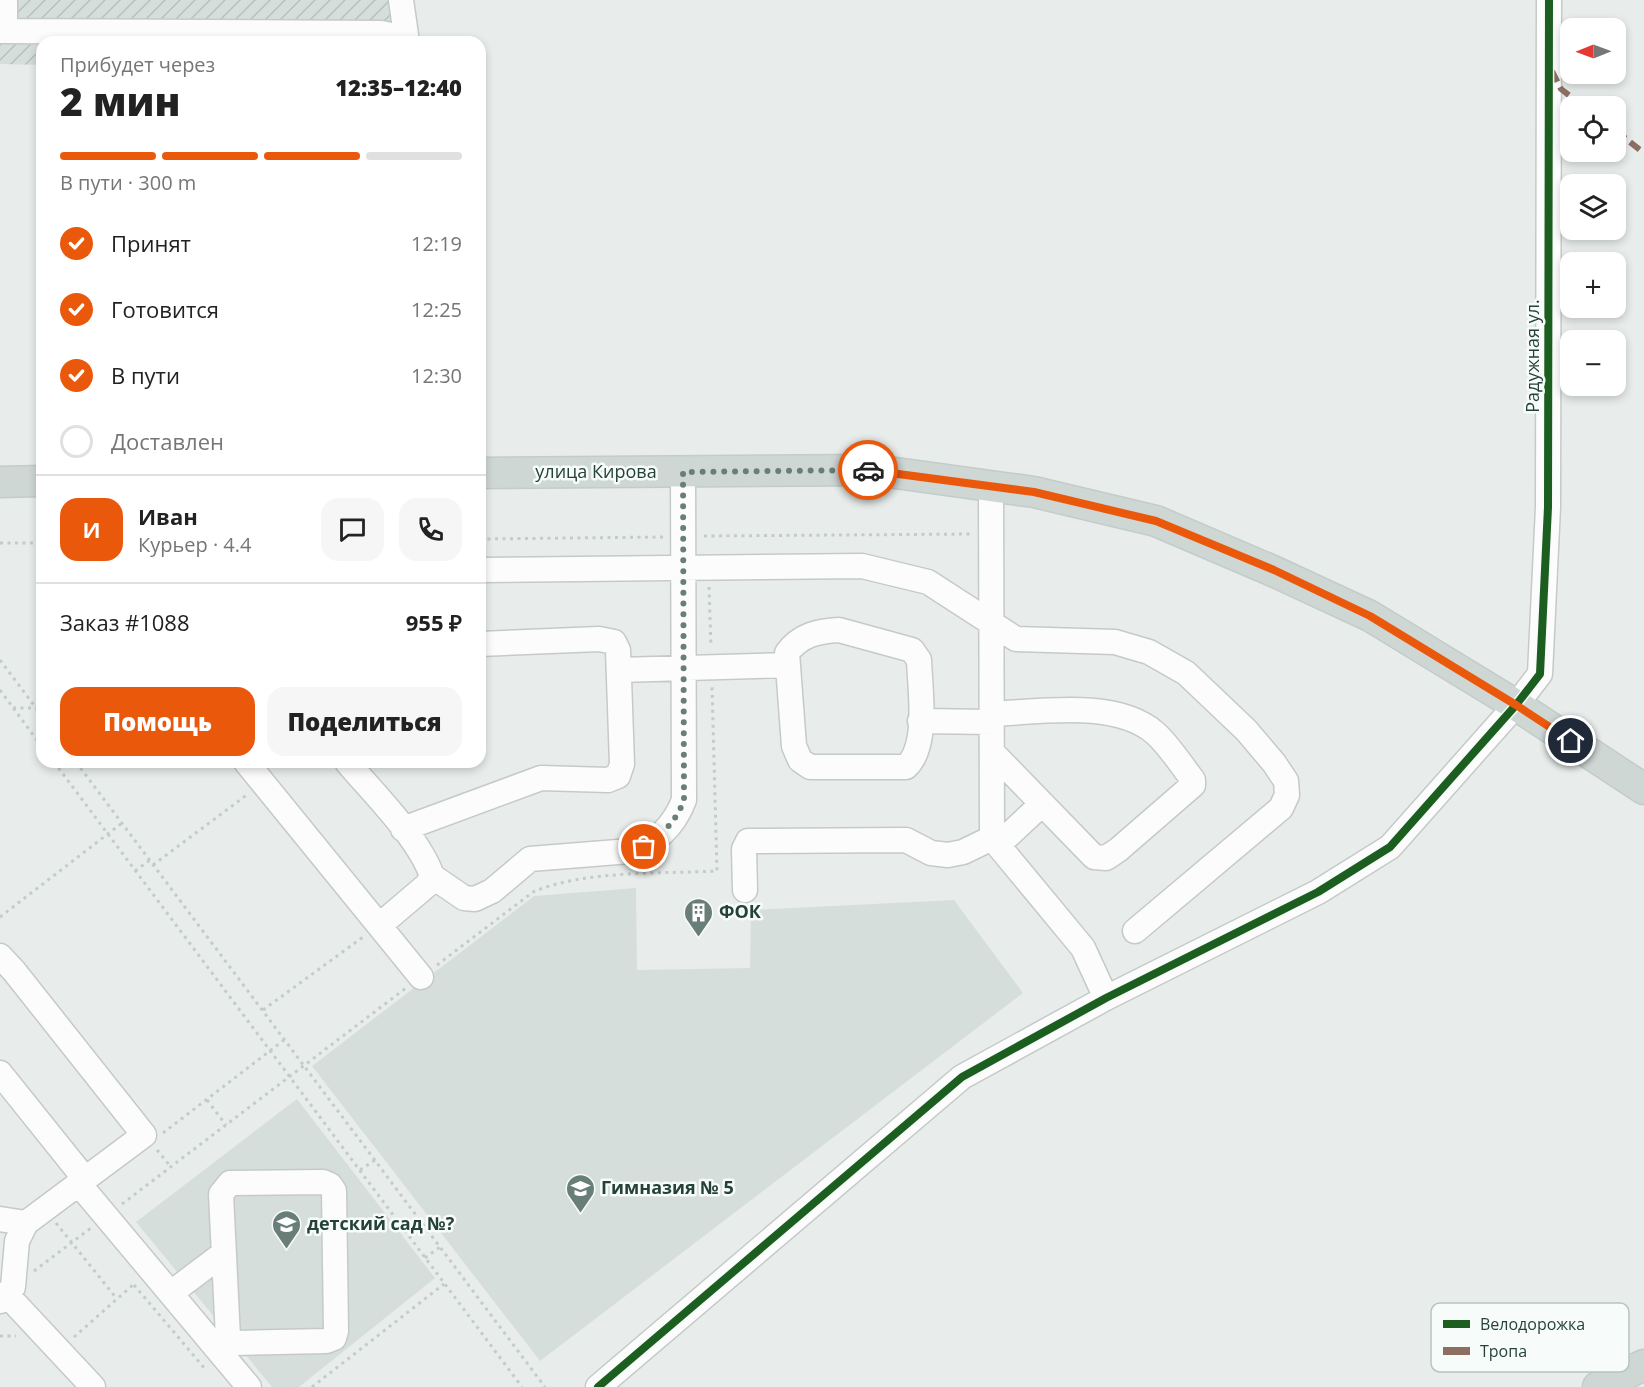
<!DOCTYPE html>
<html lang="ru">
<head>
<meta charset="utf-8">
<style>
  :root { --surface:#fff; --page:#f6f6f6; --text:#222; --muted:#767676; --line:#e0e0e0; --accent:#ea580c }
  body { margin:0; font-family:"Open Sans",sans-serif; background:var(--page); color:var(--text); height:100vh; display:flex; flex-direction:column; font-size:22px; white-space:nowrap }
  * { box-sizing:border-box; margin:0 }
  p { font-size:20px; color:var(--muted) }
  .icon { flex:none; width:33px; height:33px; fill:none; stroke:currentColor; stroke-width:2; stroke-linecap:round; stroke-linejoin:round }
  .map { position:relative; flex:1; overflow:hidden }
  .side { position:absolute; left:36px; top:36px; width:450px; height:732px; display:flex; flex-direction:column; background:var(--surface); border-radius:18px; box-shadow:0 3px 9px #0003 }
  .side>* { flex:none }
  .needle { width:39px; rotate:269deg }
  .tools { position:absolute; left:1560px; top:18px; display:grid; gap:12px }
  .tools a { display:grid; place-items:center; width:66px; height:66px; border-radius:12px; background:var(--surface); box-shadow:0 3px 9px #0003; font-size:30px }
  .pin { position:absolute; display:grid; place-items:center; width:51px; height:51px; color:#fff; margin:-26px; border:3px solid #fff; border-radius:50%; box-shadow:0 2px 6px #0007 }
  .courier { position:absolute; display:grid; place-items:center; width:60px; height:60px; margin:-30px; border:4px solid #ea580c; border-radius:50%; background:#fff; color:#222; box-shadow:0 2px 8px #0007 }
  .overview em { font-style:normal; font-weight:800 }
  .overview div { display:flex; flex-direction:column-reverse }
  .overview { display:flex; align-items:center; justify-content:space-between; height:102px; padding:0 24px }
  h1 { font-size:39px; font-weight:800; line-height:45px }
  .bar { display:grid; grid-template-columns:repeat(4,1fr); gap:9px 6px; align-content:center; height:72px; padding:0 24px }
  .bar i { height:8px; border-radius:4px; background:var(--line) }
  .bar .on { background:var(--accent) }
  .bar p { grid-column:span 4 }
  .line { display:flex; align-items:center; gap:15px; padding:0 24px; border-top:2px solid var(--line) }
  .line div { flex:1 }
  .round { display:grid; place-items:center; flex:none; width:63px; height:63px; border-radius:18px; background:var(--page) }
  ol { padding:0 24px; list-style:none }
  li { display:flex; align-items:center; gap:18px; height:66px }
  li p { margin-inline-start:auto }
  li .icon { padding:6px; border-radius:50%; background:var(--accent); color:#fff; stroke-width:4 }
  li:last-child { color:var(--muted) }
  li i { width:33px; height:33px; border:3px solid var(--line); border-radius:50% }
  .action { display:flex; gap:12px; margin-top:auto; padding:12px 24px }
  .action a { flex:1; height:69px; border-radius:18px; background:var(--accent); color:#fff; font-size:24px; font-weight:800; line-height:69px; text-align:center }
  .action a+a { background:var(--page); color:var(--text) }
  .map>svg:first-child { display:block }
  .built { fill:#d6dedb }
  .industrial { fill:url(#industrial-furrows) }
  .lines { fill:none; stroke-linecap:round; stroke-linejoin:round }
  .minor-casing { stroke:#c5cac8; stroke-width:27 }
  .major-casing { stroke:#c3ccc9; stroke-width:33 }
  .path { stroke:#c3ccca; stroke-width:3; stroke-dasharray:3 4.5; stroke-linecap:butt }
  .minor { stroke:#fcfcfc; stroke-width:24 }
  .major { stroke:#cfd7d5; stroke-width:30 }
  .quiet { stroke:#8d6e63; stroke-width:6; stroke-dasharray:12 6; stroke-linecap:butt }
  .cycleway-casing { stroke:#f7fbf9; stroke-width:11 }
  .cycleway { stroke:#1b5e20; stroke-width:8 }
  .done { stroke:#697e78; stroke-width:6; stroke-dasharray:0 10.8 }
  .route { stroke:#ea580c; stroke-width:8 }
  .labels { text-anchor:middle; stroke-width:5; stroke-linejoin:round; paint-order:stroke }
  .street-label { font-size:18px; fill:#24423a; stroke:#f7fbf9 }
  .poi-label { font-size:18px; font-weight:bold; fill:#24423a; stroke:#f7fbf9; text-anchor:start }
  .key { fill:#f7fbf9; stroke:#b8c4c0; stroke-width:1.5 }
  .key-label { font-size:16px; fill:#24423a }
</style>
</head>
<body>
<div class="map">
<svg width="1644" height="1387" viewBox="0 0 1644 1387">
  <defs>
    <pattern id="industrial-furrows" width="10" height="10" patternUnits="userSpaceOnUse" patternTransform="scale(1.5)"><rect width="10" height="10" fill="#d6dedb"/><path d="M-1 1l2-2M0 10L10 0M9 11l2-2" fill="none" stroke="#b8c0bd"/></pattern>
  </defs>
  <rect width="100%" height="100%" fill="#e8edeb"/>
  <path class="built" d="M636,888L637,970L750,968L751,910L954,900L1023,993L540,1361L312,1066L534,896Z
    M297,1099L435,1278L299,1387H272L136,1222Z"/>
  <path class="industrial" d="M0,0H394L396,24L42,42V65L0,64Z"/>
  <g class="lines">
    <defs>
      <path id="minor" d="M401,0L407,42
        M0,31L381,33L406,38
        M5,31V0
        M991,486L992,838L1083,948L1106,998
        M480,570L862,566L928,582L1016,639L1115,642L1149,652L1186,673L1246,730L1274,763L1286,781L1287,795L1281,808L1135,931
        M839,630L912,650L919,660C920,690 929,746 906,767H810L800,760L794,746L787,653C800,635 818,631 839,630Z
        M619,670L788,665
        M920,721L992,722
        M992,752L1094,857L1106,858L1118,850L1193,785V780C1182,766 1168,744 1155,733C1116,699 1040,712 992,714
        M246,762L421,977
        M347,762C374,794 419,838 432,876L427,885L380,925
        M403,829L541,778L608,780L618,776L622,764L618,650L614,642L599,639L480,644
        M998,845L1042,804
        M432,876L464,898L475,899L492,891L530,859L630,851C657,843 674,826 684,800L683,472
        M745,890L744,849L748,841L906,840L931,853L948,855L963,852L992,838
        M0,956L14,971L144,1135L26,1223L17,1241L13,1287L0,1301
        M0,1073L85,1179
        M323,1182L330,1185L334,1191L336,1331L334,1338L326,1341L235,1343L228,1338L221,1194L230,1183Z
        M79,1184L249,1387
        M0,1219L26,1223
        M171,1293L224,1253
        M7,1295L93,1387
        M598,1387L962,1077L1106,998L1318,892L1390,847L1516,705L1540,674L1548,507L1549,0"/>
      <path id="major" d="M480,473L874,470L1034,492L1156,521L1273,571L1370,616L1516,705L1644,789
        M0,482L42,481
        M1598,1387L1644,1365"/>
    </defs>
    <use href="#minor" class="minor-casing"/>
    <use href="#major" class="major-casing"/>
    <path class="path" d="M704,536L973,534
      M480,539L664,537
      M0,543H42
      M709,587L711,647
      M0,660L42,716
      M0,690L42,747
      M13,708H42
      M54,762L522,1387
      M76,762L545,1387
      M153,865L248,794
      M135,871L150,860
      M0,917L122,823
      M437,965L533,892C584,870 661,874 717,871L712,686
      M263,1010L363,937
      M207,1100L226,1125
      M163,1133L284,1040
      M157,1150L171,1167
      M360,1170L375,1160
      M122,1204L406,988
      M56,1223L117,1299
      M425,1258L440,1247
      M34,1271L91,1228
      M134,1285L206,1370
      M0,1336H16
      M74,1337L134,1284
      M312,1387L444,1284"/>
    <use href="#minor" class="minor"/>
    <use href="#major" class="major"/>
    <path class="quiet" d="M1552,71L1561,89L1583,106
      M1616,131L1644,153"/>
    <defs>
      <path id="cycleway" d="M598,1387L962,1077L1106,998L1318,892L1390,847L1516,705L1540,674L1548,507L1549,0"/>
    </defs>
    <use href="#cycleway" class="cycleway-casing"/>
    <use href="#cycleway" class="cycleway"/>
  </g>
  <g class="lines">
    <path class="done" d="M644,847C663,833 676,822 684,800L683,472L868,470"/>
    <path class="route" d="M868,470L1034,492L1156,521L1274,570L1370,616L1516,705L1571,741"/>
  </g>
  <defs>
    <symbol id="building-pin" viewBox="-11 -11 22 30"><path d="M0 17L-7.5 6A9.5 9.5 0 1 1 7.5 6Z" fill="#697e78" stroke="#f7fbf9"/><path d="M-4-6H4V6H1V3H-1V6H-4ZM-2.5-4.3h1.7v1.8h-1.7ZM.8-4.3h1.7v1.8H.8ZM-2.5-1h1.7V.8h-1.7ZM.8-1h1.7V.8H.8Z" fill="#fff"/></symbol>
    <symbol id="school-pin" viewBox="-11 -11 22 30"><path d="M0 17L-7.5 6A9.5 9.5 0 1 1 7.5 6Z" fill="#697e78" stroke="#f7fbf9"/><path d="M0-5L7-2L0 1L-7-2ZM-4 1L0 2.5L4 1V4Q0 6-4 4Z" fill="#fff"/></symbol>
  </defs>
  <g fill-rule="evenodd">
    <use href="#building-pin" x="682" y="896" width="33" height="45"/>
    <use href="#school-pin" x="564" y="1172" width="33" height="45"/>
    <use href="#school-pin" x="270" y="1208" width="33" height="45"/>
  </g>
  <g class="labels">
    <g class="street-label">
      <text transform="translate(1533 356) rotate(-90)" y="6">Радужная ул.</text>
      <text x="596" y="478">улица Кирова</text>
    </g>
    <g class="poi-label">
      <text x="719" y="918">ФОК</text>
      <text x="601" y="1194">Гимназия № 5</text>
      <text x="307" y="1230">детский сад №?</text>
    </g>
  </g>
  <rect x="1431" y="1303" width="198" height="69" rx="9" class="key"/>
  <rect x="1443" y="1320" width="27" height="8" fill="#1b5e20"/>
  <rect x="1443" y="1347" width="27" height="8" fill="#8d6e63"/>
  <g class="key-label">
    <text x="1480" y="1330">Велодорожка</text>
    <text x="1480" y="1357">Тропа</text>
  </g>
</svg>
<div class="tools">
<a><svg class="needle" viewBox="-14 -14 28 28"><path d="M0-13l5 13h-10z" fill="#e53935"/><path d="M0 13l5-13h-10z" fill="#767676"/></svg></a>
<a><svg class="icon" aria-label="locate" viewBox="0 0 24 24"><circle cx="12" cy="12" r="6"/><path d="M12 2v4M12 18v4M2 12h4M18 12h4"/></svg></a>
<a><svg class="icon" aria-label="layers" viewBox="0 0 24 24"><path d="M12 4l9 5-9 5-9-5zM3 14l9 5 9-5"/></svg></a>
<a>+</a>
<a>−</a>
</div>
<div class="pin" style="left:644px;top:847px;background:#ea580c"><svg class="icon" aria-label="bag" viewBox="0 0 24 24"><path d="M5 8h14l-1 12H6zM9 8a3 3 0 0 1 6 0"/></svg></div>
<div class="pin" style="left:1571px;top:741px;background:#1f2937"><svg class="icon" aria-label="home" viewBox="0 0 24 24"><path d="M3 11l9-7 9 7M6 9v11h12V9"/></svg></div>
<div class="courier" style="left:868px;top:470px"><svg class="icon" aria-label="car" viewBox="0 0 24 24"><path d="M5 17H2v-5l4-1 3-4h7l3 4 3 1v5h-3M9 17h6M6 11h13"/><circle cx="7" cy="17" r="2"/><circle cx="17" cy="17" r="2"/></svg></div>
<section class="side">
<div class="overview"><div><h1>2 мин</h1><p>Прибудет через</p></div><em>12:35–12:40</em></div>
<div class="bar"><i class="on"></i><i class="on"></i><i class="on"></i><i></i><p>В пути · 300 m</p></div>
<ol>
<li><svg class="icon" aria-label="check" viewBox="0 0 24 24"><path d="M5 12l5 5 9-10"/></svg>Принят<p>12:19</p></li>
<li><svg class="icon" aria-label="check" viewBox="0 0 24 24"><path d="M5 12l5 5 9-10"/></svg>Готовится<p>12:25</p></li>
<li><svg class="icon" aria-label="check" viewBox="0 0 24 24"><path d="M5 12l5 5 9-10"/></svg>В пути<p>12:30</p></li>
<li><i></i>Доставлен</li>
</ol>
<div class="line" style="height:108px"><b class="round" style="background:var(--accent);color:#fff">И</b><div><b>Иван</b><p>Курьер · 4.4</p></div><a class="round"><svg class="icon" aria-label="chat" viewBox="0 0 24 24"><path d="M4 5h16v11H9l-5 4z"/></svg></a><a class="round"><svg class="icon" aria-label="phone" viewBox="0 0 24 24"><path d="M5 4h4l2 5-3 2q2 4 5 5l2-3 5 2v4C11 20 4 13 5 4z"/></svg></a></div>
<div class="line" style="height:78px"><div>Заказ #1088</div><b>955 ₽</b></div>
<div class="action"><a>Помощь</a><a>Поделиться</a></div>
</section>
</div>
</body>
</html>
